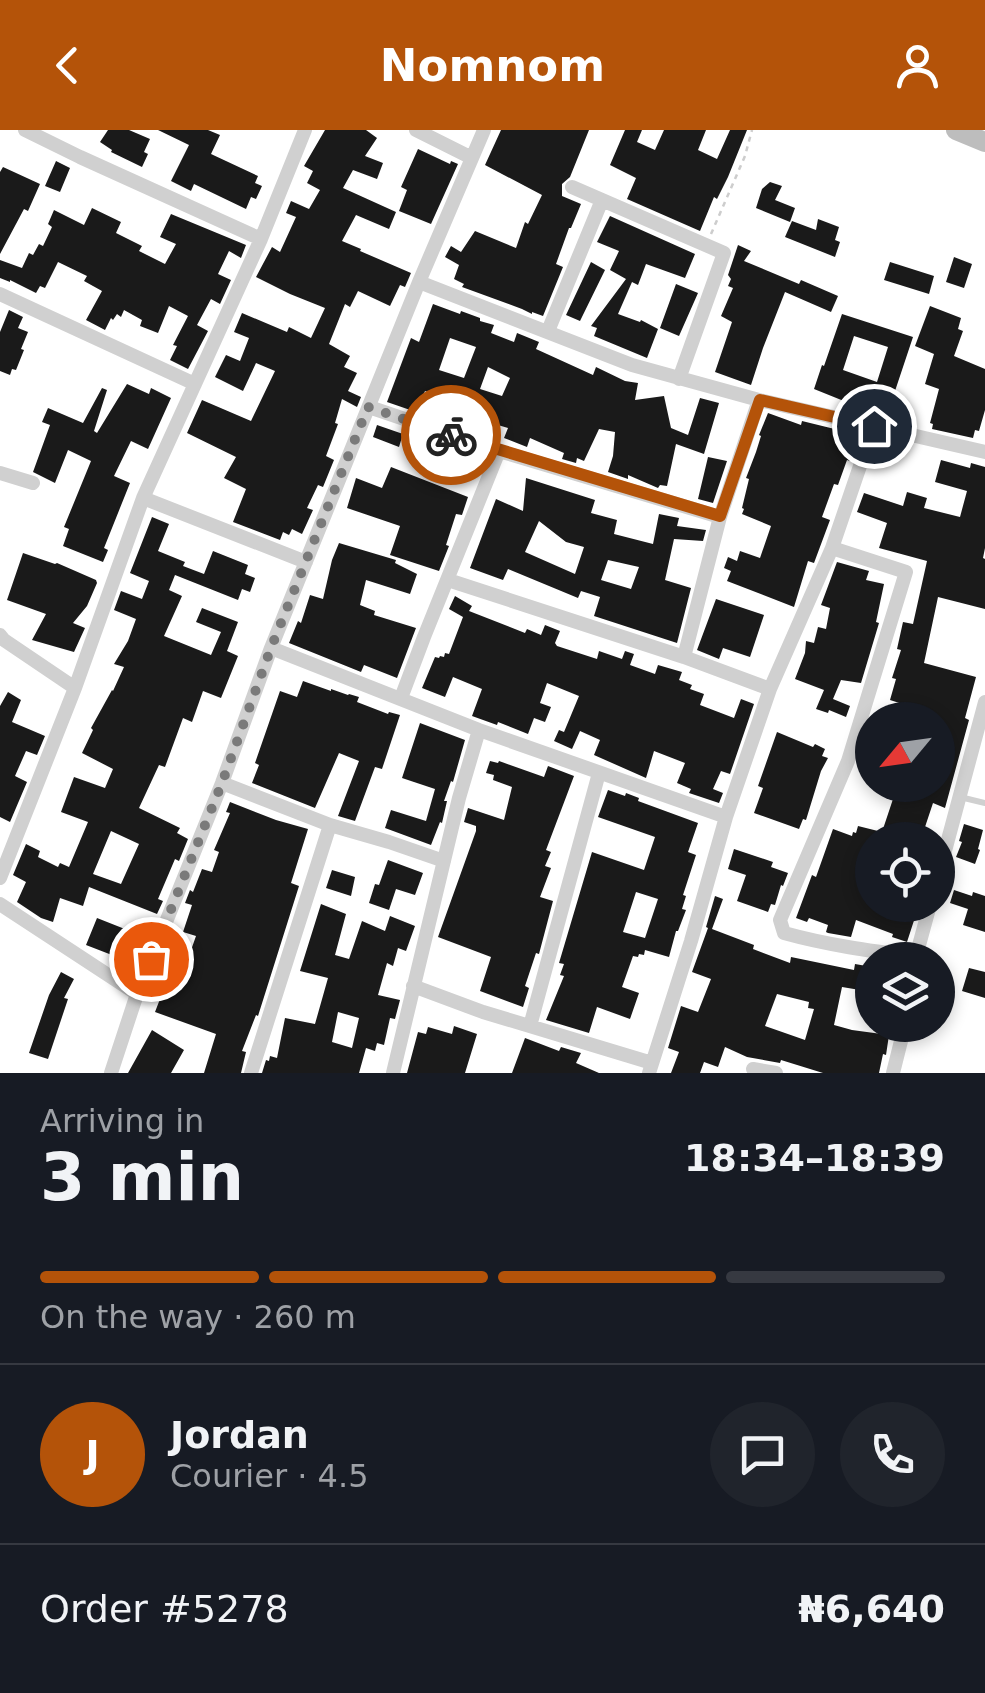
<!DOCTYPE html>
<html lang="en">
<head>
<meta charset="utf-8">
<style>
  :root { --surface:#171b24; --page:#20242c; --text:#f1f3f6; --muted:#9ea1a6; --line:#363941; --accent:#b45309 }
  body { margin:0; font-family:"DejaVu Sans",sans-serif; background:var(--page); color:var(--text); height:100vh; display:flex; flex-direction:column; font-size:38px; white-space:nowrap }
  * { box-sizing:border-box; margin:0 }
  p { font-size:32px; color:var(--muted) }
  .icon { flex:none; width:55px; height:55px; fill:none; stroke:currentColor; stroke-width:2; stroke-linecap:round; stroke-linejoin:round }
  .map { position:relative; height:943px; overflow:hidden }
  .details { display:flex; flex-direction:column; background:var(--surface); flex:1 }
  .details>* { flex:none }
  .needle { width:65px; rotate:241deg }
  .controls { position:absolute; left:855px; top:572px; display:grid; gap:20px }
  .controls a { display:grid; place-items:center; width:100px; height:100px; border-radius:50%; background:var(--surface); box-shadow:0 5px 15px #0003; font-size:50px }
  .pin { position:absolute; display:grid; place-items:center; width:85px; height:85px; color:#fff; margin:-42px; border:5px solid #fff; border-radius:50%; box-shadow:0 2px 10px #0007 }
  .courier { position:absolute; display:grid; place-items:center; width:100px; height:100px; margin:-50px; border:8px solid #b45309; border-radius:50%; background:#fff; color:#222; box-shadow:0 2px 12px #0007 }
  .head em { font-style:normal; font-weight:600 }
  .head div { display:flex; flex-direction:column-reverse }
  .head { display:flex; align-items:center; justify-content:space-between; height:170px; padding:0 40px }
  h1 { font-size:65px; font-weight:600; line-height:75px }
  .bar { display:grid; grid-template-columns:repeat(4,1fr); gap:15px 10px; align-content:center; height:120px; padding:0 40px }
  .bar i { height:12px; border-radius:8px; background:var(--line) }
  .bar .on { background:var(--accent) }
  .bar p { grid-column:span 4 }
  .line { display:flex; align-items:center; gap:25px; padding:0 40px; border-top:2px solid var(--line) }
  .line div { flex:1 }
  .round { display:grid; place-items:center; flex:none; width:105px; height:105px; border-radius:52px; background:var(--page) }
  header { display:flex; justify-content:space-between; align-items:center; height:130px; padding:0 40px; background:var(--accent); color:#fff; font-size:45px; font-weight:600 }
  .map>svg:first-child { display:block }
  .building { fill:#1a1a1a; fill-rule:evenodd }
  .lines { fill:none; stroke-linecap:round; stroke-linejoin:round }
  .path { stroke:#cdcdcd; stroke-width:2.5; stroke-dasharray:5 5; stroke-linecap:butt }
  .lane { stroke:#d0d0d0; stroke-width:6 }
  .street { stroke:#d0d0d0; stroke-width:14 }
  .secondary { stroke:#bdbdbd; stroke-width:20 }
  .done { stroke:#7a7a7a; stroke-width:10; stroke-dasharray:0 18 }
  .route { stroke:#b45309; stroke-width:12 }
</style>
</head>
<body>
<header><svg class="icon" aria-label="back" viewBox="0 0 24 24"><path d="M15 5l-7 7 7 7"/></svg>Nomnom<svg class="icon" aria-label="person" viewBox="0 0 24 24"><circle cx="12" cy="8" r="4"/><path d="M4 21q1-7 8-7t8 7"/></svg></header>
<div class="map">
<svg width="985" height="943" viewBox="0 0 985 943">
  <rect width="100%" height="100%" fill="#fff"/>
  <path class="building" d="M108,0H129L150,9L144,22L148,24L142,37L111,22L112,20L100,12Z
    M158,0H208L220,5L211,24L258,46L255,53L262,56L256,69L251,67L246,79L194,54L191,61L171,51L189,15Z
    M325,0H366L377,8L365,26L383,33L377,49L353,40L343,58L396,82L389,99L356,85L342,111L361,119L360,121L411,143L405,157L400,155L390,176L358,161L350,177L345,174L329,214L350,226L344,237L357,243L348,261L361,267L357,277L342,269L335,293L338,294L326,326L334,330L323,357L318,355L307,378L313,380L302,404L292,399L289,405L283,402L280,410L233,392L246,359L224,348L236,327L187,303L202,270L251,291L275,241L256,233L243,261L215,247L226,225L240,231L249,208L234,202L242,183L287,202L289,197L311,208L325,178L290,164L256,147L272,117L280,122L296,87L286,83L291,71L309,79L320,60L307,53L313,41L304,36Z
    M501,0H589L570,47L562,54V66L581,74L571,98H569L556,134L563,137L543,186L532,182V184L522,179L462,157L464,154L454,149L459,135L445,127L451,116L461,122L475,101L516,118L525,92L528,94L542,65L485,35Z
    M625,0H642L637,12L655,20L664,0H706L698,20L717,29L730,0H747L728,47L717,69L714,67L700,101L627,69L636,48L610,35Z
    M418,19L450,34L451,31L458,34L431,94L399,81L407,60L401,57Z
    M56,31L70,38L60,62L45,56Z
    M3,37L40,54L28,81L24,79L0,124V42Z
    M770,52L782,56L775,70L795,78L790,92L756,78L762,59Z
    M92,78L121,92L116,103L142,116L139,121L165,134L176,114L160,107L171,84L246,115L241,128L229,121L218,144L231,150L220,174L211,169L197,195L208,201L188,239L170,230L177,216L173,215L188,186L169,176L158,203L140,196L142,190L124,180L121,187L117,184L113,190L111,188L105,200L86,190L102,161L84,151L87,146L58,132L45,158L40,156L36,163L10,150V152L0,148V130L22,138L29,123L33,125L39,114L43,116L52,97L48,94L54,80L84,95Z
    M610,86L695,124L685,148L646,134L638,155L632,152L618,184L640,192L641,190L658,199L647,228L594,206L597,198L591,196L626,149L610,140L619,121L597,112Z
    M818,89L839,97L835,110L840,112L835,127L785,107L792,91L816,100Z
    M738,115L751,121L744,131L799,154L801,150L838,166L831,182L785,162L763,218L751,255L715,242L732,192L721,186L733,158L728,156L731,149L728,145Z
    M954,127L972,134L964,158L946,152Z
    M591,132L605,140L580,191L566,185Z
    M890,132L934,146L929,164L884,150Z
    M676,154L698,163L679,206L660,198Z
    M433,174L460,184L461,181L480,188V191L494,195L491,203L514,212L517,203L539,212L536,219L593,245L596,237L625,251L638,253L635,270L664,266L671,298L688,305L700,268L719,273L704,324L676,314L667,356L660,355L658,358L628,345V349L608,342L613,326L615,302L599,299L584,331L577,328L576,333L562,329L564,323L530,308L527,317L504,308L508,298L481,290L478,303L447,292L454,271L425,261L416,282L387,272L411,208L419,212ZM450,208L476,217L464,248L439,240ZM488,237L510,248L502,266L480,259Z
    M930,176L961,188L958,199L963,201L954,226L985,239V280L979,301L975,300L973,308L932,299L933,294L930,293L939,259L925,254L934,224L915,216Z
    M9,180L23,187L18,198L28,202L21,219L24,220L16,240L12,239L10,245L0,241V202Z
    M842,184L913,207L886,288L814,259L822,235L824,236ZM854,206L888,217L877,252L843,240Z
    M127,254L149,264L151,258L171,268L148,319L131,311L114,346L130,353L104,418L108,420L103,432L63,416L69,399L64,397L91,331L68,320L55,353L33,342L50,295L42,292L48,278L83,293L102,258L107,260L94,301L97,303Z
    M768,283L801,295L802,291L859,305L850,331L847,330L838,355L834,354L822,387L830,390L814,433L808,431L794,477L727,451L731,441L724,438L728,427L737,431L740,421L760,428L771,396L742,384L744,379L742,378L749,349L746,348L756,322L761,306L759,305Z
    M377,295L403,304L399,317L373,307Z
    M708,327L727,331L713,373L698,369Z
    M941,330L970,338L971,333L985,337V418L983,428L985,429V479L938,467L924,533L976,547L965,588L969,590L945,678L933,673L924,700L938,705L937,710H872V775H919L907,812L892,807L893,804L856,790L851,807L828,803L826,802L828,795L809,788L807,792L796,788L812,745L816,747L833,699L852,706L853,702L856,703L858,696L882,702L895,663L906,667L908,660L926,665L930,655H938V590L913,585L915,578L890,570L896,549L892,548L901,520L897,519L903,492L913,494L927,431L879,418L887,393L857,382L864,363L903,376L907,362L927,368L924,378L960,387L967,361L935,352Z
    M391,337L468,367L462,385L456,384L446,415L449,416L439,441L390,425L400,396L347,378L356,348L382,358Z
    M526,348L595,370L591,383L617,390L614,404L653,414L659,384L679,388L677,396L706,400L703,411L674,409L665,450L691,458L677,513L594,486L600,467L581,461L578,468L508,439L503,450L470,438L496,369L523,381ZM539,391L566,412L584,417L575,444L525,422ZM608,430L639,437L631,459L601,450Z
    M152,387L169,394L158,421L185,432L183,436L204,444L213,421L248,435L245,444L255,448L250,462L242,459L238,470L175,445L169,460L182,466L164,506L211,525L221,502L196,492L202,478L238,492L227,521L238,526L221,568L203,561L192,592L183,588L165,637L159,635L139,678L180,698L177,703L188,709L179,731L175,729L158,769L163,771L157,784L89,757L83,776L60,768L53,792L41,788L17,772L26,752L13,745L26,714L40,721L38,727L58,737L60,733L69,737L88,692L61,682L74,647L105,658L113,639L82,623L93,600L91,598L112,560L113,561L124,537L114,534L128,511L136,489L114,480L121,461L142,469L149,451L130,443ZM111,701L139,714L121,754L93,744Z
    M339,413L396,430L395,433L417,444L410,464L366,450L360,475L375,481L374,485L416,498L397,548L364,535L361,542L289,513L298,491L301,493L310,465L323,469L332,430Z
    M23,423L55,434L57,433L96,450L97,453L87,476L73,493L85,498L74,522L32,510L46,484L7,470Z
    M837,432L869,441L866,450L884,454L876,492L879,493L861,553L841,550L833,569L850,576L846,587L829,580L828,583L816,579L824,560L795,549L805,523L806,511L814,513L818,497L826,499L830,478L821,475Z
    M455,466L472,476L469,481L525,503L527,499L541,505L545,495L560,501L555,513L557,516L597,529L599,521L622,529L625,521L634,524L630,535L655,544L658,535L682,542L679,550L692,555L690,559L704,564L700,575L734,588L741,569L754,574L730,644L721,641L713,659L723,663L719,673L689,663L691,659L677,653L685,633L654,621L646,648L594,625L600,610L580,601L572,619L554,611L559,600L564,602L579,566L547,553L540,573L551,577L545,592L534,588L528,604L498,592L497,595L472,586L482,559L453,547L445,567L422,558L435,527L439,528L440,526L444,527L445,523L449,524L463,487L449,479Z
    M716,469L764,485L750,527L723,518L719,529L697,520Z
    M303,551L331,561V559L348,565L349,564L359,567L357,572L388,584L389,582L400,585L382,639L375,637L355,691L338,686L359,631L339,623L315,678L252,653L259,635L255,633L280,561L297,567Z
    M8,562L21,570L12,592L45,606L37,625L26,621L15,646L27,652L10,692L0,687V576Z
    M420,593L465,610L453,652L451,651L444,671H447L442,693L440,692L431,715L385,698L391,680L426,691L435,659L402,648Z
    M777,602L813,617L815,614L825,619L822,626L828,628L821,641L806,690L803,689L799,699L754,683L763,658L758,656Z
    M490,631L498,633L499,631L544,647L548,636L574,646L546,720L551,722L545,736L551,738L540,767L553,771L539,824L536,823L525,856L529,858L523,877L480,861L491,827L438,807L476,701V696L464,692L468,678L504,690L512,657L493,650L494,645L486,643Z
    M608,660L625,666L626,663L639,668L638,671L698,693L688,722L696,725L683,765L686,766L682,779L686,780L678,801H676L669,827L645,820L644,825L639,824L638,827L633,826L622,857L639,863L630,889L597,877L589,903L546,890L564,846L560,845L564,834L559,833L592,722L644,740L655,707L598,687ZM636,762L658,769L645,808L623,802Z
    M230,672L276,690L308,699L291,753L299,756L258,886L256,885L242,921L246,922L241,943H204L216,904L155,882L165,856L177,860L196,806L183,802L192,775L185,773L190,760L193,762L202,739L212,742L219,722L214,720L230,683L226,682Z
    M964,694L983,700L978,719L980,720L975,734L956,727L962,712L959,711Z
    M734,719L773,732L771,737L788,743L783,756L781,755L775,775L771,774L768,782L737,771L746,745L728,739Z
    M388,730L423,743L415,765L396,759L389,780L369,773L375,754L379,755Z
    M332,740L355,747L351,766L326,758Z
    M954,760L972,766L973,762L985,766V802L963,795L968,779L950,773Z
    M715,766L723,769L712,799L754,815L753,819L790,833L791,827L854,840L855,834L872,837V862L842,857L834,895L852,900L889,905L886,925L883,924L879,943H823L781,930L780,933L747,927L725,917L718,937L704,932L700,943H671L679,922L668,918L681,876L698,882L711,849L692,842L708,798L706,797ZM777,864L809,872L808,878L814,879L805,910L765,896Z
    M321,774L346,784L335,825L349,829L362,791L385,801L390,786L415,796L406,821L398,818L393,836L387,833L378,865L400,870L395,889L390,888L384,915L377,913L375,921L366,918L359,943H262L266,930L269,931L270,926L277,928L285,888L315,894L328,848L300,841ZM338,882L359,888L352,918L332,912Z
    M97,788L140,805L130,832L86,815Z
    M969,838L985,842V868L962,861Z
    M61,842L74,849L64,868L68,869L48,929L29,923L49,865Z
    M454,896L477,904L465,943H407L418,902L426,904L428,897L452,904Z
    M152,900L184,920L171,943H128Z
    M525,908L559,921L561,917L581,923L576,933L599,943H512Z"/>
  <g class="lines">
    <path class="path" d="M711,104L745,26L752,0"/>
    <path class="lane" d="M960,667L985,673"/>
    <path class="street" d="M25,0L80,27L261,109
      M416,0L472,28
      M572,57L724,123L679,249
      M419,152L632,235L759,270L985,322
      M0,164L195,254
      M548,201L602,70
      M369,277L499,321L720,387
      M0,343L33,353
      M143,368L306,432
      M832,418L906,442L848,631L780,790L784,803C827,815 871,821 916,827
      M448,450L684,527L770,559
      M0,505L4,510L75,558
      M271,518L479,600L726,687
      M684,527L720,387L759,270
      M401,568L424,507L499,321
      M222,653L330,695L389,712L444,731
      M938,747L985,572
      M0,748L75,558L143,368L261,109L305,0
      M0,774L137,864
      M915,830L930,775
      M413,856L483,882L652,933
      M530,896L599,643
      M753,939L776,943
      M111,943L137,864L222,653L271,518L419,152L484,0
      M251,943L330,695
      M393,943L459,668L479,600
      M649,943L691,811L726,687L770,559L832,418L874,295
      M893,943L905,895"/>
    <path class="secondary" d="M956,0L985,12"/>
  </g>
  <g class="lines">
    <path class="done" d="M151,829L222,653L271,518L368,277L451,305"/>
    <path class="route" d="M451,305L720,386L760,270L874,296"/>
  </g>
</svg>
<div class="controls">
<a><svg class="needle" viewBox="-14 -14 28 28"><path d="M0-13l5 13h-10z" fill="#e53935"/><path d="M0 13l5-13h-10z" fill="#9ea1a6"/></svg></a>
<a><svg class="icon" aria-label="locate" viewBox="0 0 24 24"><circle cx="12" cy="12" r="6"/><path d="M12 2v4M12 18v4M2 12h4M18 12h4"/></svg></a>
<a><svg class="icon" aria-label="layers" viewBox="0 0 24 24"><path d="M12 4l9 5-9 5-9-5zM3 14l9 5 9-5"/></svg></a>
</div>
<div class="pin" style="left:151px;top:829px;background:#ea580c"><svg class="icon" aria-label="bag" viewBox="0 0 24 24"><path d="M5 8h14l-1 12H6zM9 8a3 3 0 0 1 6 0"/></svg></div>
<div class="pin" style="left:874px;top:296px;background:#1f2937"><svg class="icon" aria-label="home" viewBox="0 0 24 24"><path d="M3 11l9-7 9 7M6 9v11h12V9"/></svg></div>
<div class="courier" style="left:451px;top:305px"><svg class="icon" aria-label="bike" viewBox="0 0 24 24"><circle cx="6" cy="16" r="4"/><circle cx="18" cy="16" r="4"/><path d="M6 16l4-8h5l3 8M10 8l3 8H6M13 5h3"/></svg></div>
</div>
<section class="details">
<div class="head"><div><h1>3 min</h1><p>Arriving in</p></div><em>18:34–18:39</em></div>
<div class="bar"><i class="on"></i><i class="on"></i><i class="on"></i><i></i><p>On the way · 260 m</p></div>
<div class="line" style="height:180px"><b class="round" style="background:var(--accent);color:#fff">J</b><div><b>Jordan</b><p>Courier · 4.5</p></div><a class="round"><svg class="icon" aria-label="chat" viewBox="0 0 24 24"><path d="M4 5h16v11H9l-5 4z"/></svg></a><a class="round"><svg class="icon" aria-label="phone" viewBox="0 0 24 24"><path d="M5 4h4l2 5-3 2q2 4 5 5l2-3 5 2v4C11 20 4 13 5 4z"/></svg></a></div>
<div class="line" style="height:130px"><div>Order #5278</div><b>₦6,640</b></div>
</section>
</body>
</html>
